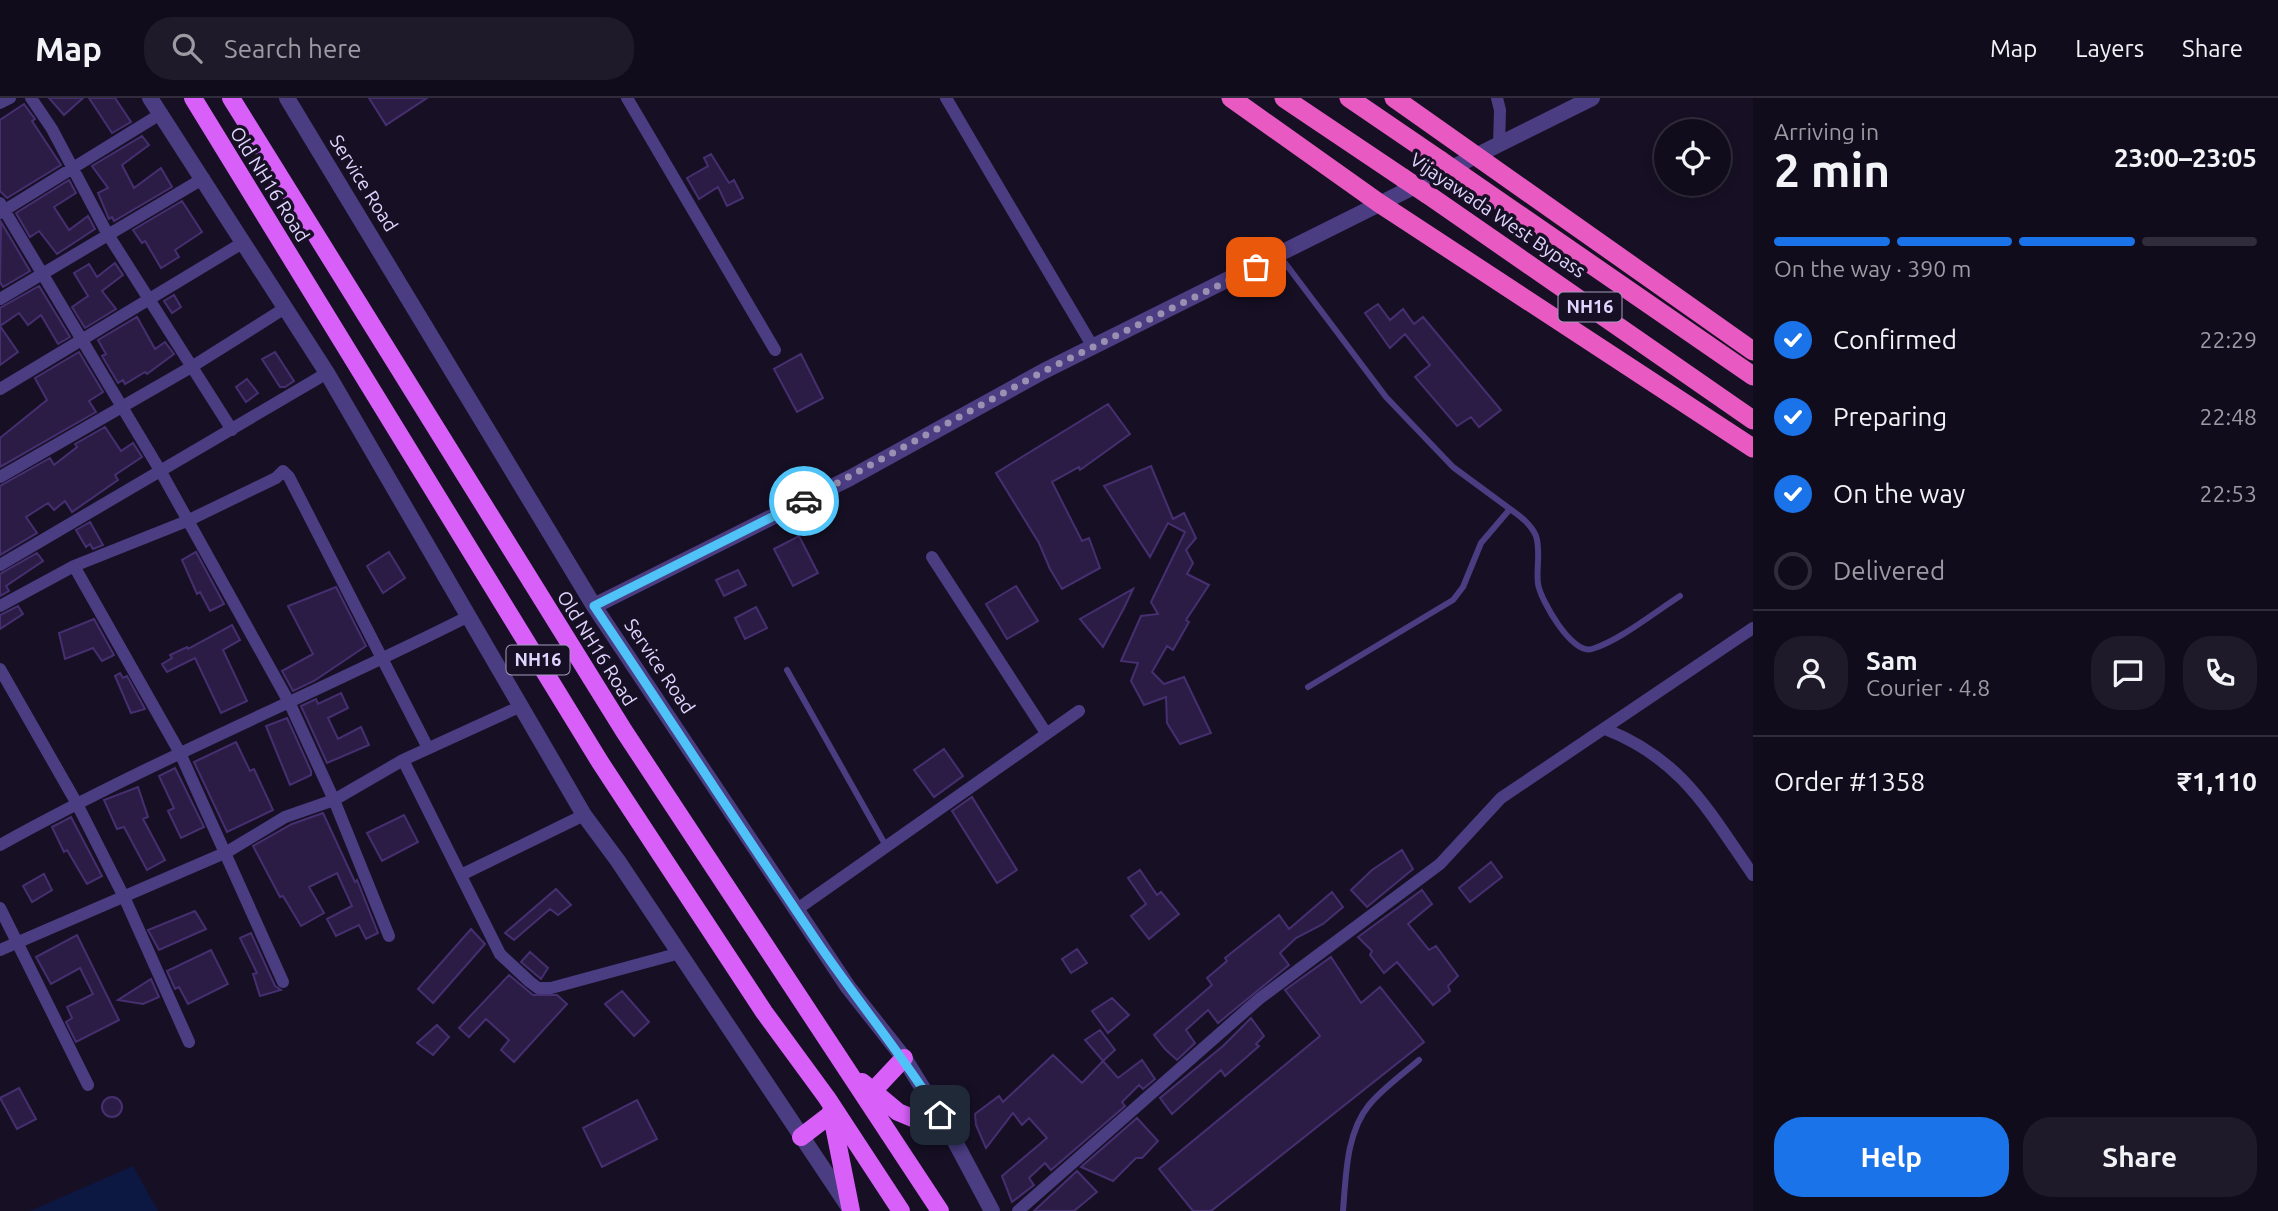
<!DOCTYPE html>
<html lang="en">
<head>
<meta charset="utf-8">
<style>
  :root { --surface:#110c1c; --page:#1e1a29; --text:#f1f3f6; --muted:#9c9ba3; --line:#302c3b; --accent:#1a73e8 }
  body { margin:0; font-family:Ubuntu,sans-serif; background:var(--page); color:var(--text); height:100vh; display:flex; flex-direction:column; font-size:26px; white-space:nowrap }
  * { box-sizing:border-box; margin:0 }
  p { font-size:23px; color:var(--muted) }
  .icon { flex:none; width:38px; height:38px; fill:none; stroke:currentColor; stroke-width:2; stroke-linecap:round; stroke-linejoin:round }
  .map { position:relative; flex:1; overflow:hidden }
  .drawer { display:flex; flex-direction:column; background:var(--surface); width:525px }
  .drawer>* { flex:none }
  .controls { position:absolute; left:1654px; top:21px; display:grid; gap:14px }
  .controls a { display:grid; place-items:center; width:77px; height:77px; border-radius:50%; background:var(--surface); box-shadow:0 4px 10px #0003,0 0 0 2px var(--line); font-size:35px }
  .pin { position:absolute; display:grid; place-items:center; width:60px; height:60px; color:#fff; margin:-30px; border-radius:14px; box-shadow:0 4px 10px #0006 }
  .courier { position:absolute; display:grid; place-items:center; width:70px; height:70px; margin:-35px; border:5px solid #4fc3f7; border-radius:50%; background:#fff; color:#222; box-shadow:0 2px 9px #0007 }
  .head em { font-style:normal; font-weight:700 }
  .head div { display:flex; flex-direction:column-reverse }
  .head { display:flex; align-items:center; justify-content:space-between; height:119px; padding:0 21px }
  h1 { font-size:46px; font-weight:700; line-height:52px }
  .bar { display:grid; grid-template-columns:repeat(4,1fr); gap:10px 7px; align-content:center; height:84px; padding:0 21px }
  .bar i { height:9px; border-radius:5px; background:var(--line) }
  .bar .selected { background:var(--accent) }
  .bar p { grid-column:span 4 }
  .line { display:flex; align-items:center; gap:18px; padding:0 21px; border-top:2px solid var(--line) }
  .line div { flex:1 }
  .round { display:grid; place-items:center; flex:none; width:74px; height:74px; border-radius:28px; background:var(--page) }
  ol { padding:0 21px; list-style:none }
  li { display:flex; align-items:center; gap:21px; height:77px }
  li p { margin-inline-start:auto }
  li .icon { padding:7px; border-radius:50%; background:var(--accent); color:#fff; stroke-width:4 }
  li:last-child { color:var(--muted) }
  li i { width:38px; height:38px; border:4px solid var(--line); border-radius:50% }
  .primary-button { display:flex; gap:14px; margin-top:auto; padding:14px 21px }
  .primary-button a { flex:1; height:80px; border-radius:28px; background:var(--accent); color:#fff; font-size:28px; font-weight:700; line-height:80px; text-align:center }
  .primary-button a+a { background:var(--page); color:var(--text) }
  header { display:flex; align-items:center; gap:42px; box-sizing:border-box; height:98px; padding:0 35px; background:var(--surface); border-bottom:2px solid var(--line) }
  header strong { font-size:33px }
  nav { display:flex; gap:38px; margin-inline-start:auto; font-size:24px }
  .search { width:490px; height:63px; background:var(--page); display:flex; align-items:center; gap:18px; box-sizing:border-box; padding:0 24px; border-radius:28px; color:var(--muted); font-size:26px }
  main { display:flex; flex:1; min-height:0 }
  .map>svg:first-child { display:block }
  .water { fill:#0c1742 }
  .building { fill:#2b1c45; stroke:#462f70; stroke-width:2 }
  .lines { fill:none; stroke-linecap:round; stroke-linejoin:round }
  .service { stroke:#4a3d82; stroke-width:6 }
  .minor { stroke:#4a3d82; stroke-width:12 }
  .tertiary { stroke:#4a3d82; stroke-width:16 }
  .primary { stroke:#d860f9; stroke-width:18 }
  .trunk { stroke:#e85ac2; stroke-width:19 }
  .trunk-bridge { stroke:#e85ac2; stroke-width:19 }
  .done { stroke:#9a90b2; stroke-width:7; stroke-dasharray:0 12.6 }
  .route { stroke:#4fc3f7; stroke-width:9 }
  .labels { text-anchor:middle; stroke-width:7; stroke-linejoin:round; paint-order:stroke }
  .shield { fill:#171025; stroke:#a49abd; stroke-width:2 }
  .shield-label { font-size:18px; font-weight:bold; fill:#e0d5fe }
  .street-label { font-size:19px; fill:#e0d5fe; stroke:#171025 }
</style>
</head>
<body>
<header>
<strong>Map</strong>
<div class="search"><svg class="icon" aria-label="search" viewBox="0 0 24 24"><circle cx="10" cy="10" r="6"/><path d="M15 15l6 6"/></svg>Search here</div>
<nav><a>Map</a><a>Layers</a><a>Share</a></nav>
</header>
<main>
<div class="map">
<svg width="1753" height="1113" viewBox="0 0 1753 1113">
  <rect width="100%" height="100%" fill="#171025"/>
  <path class="water" d="M133,1068L158,1113H30Z"/>
  <path class="building" d="M49,0H83L64,17Z
    M89,0H115L131,24L112,35Z
    M369,0H427L386,27Z
    M24,6L35,21L32,23L61,67L7,100L0,93V22Z
    M142,38L149,47L122,67L134,90L161,70L172,89L114,123L112,119L109,121L98,95L108,90L92,68Z
    M711,56L729,85L734,82L743,100L727,108L718,89L699,101L687,80L708,68L704,60Z
    M69,82L76,95L54,109L69,132L88,118L95,131L57,156L39,133L30,139L16,115Z
    M182,103L202,134L175,152L179,159L161,170L145,143L142,145L133,132Z
    M1,124L30,173L3,189L0,184Z
    M115,165L123,177L102,193L116,211L85,230L72,209L88,198L74,175L89,166L97,179Z
    M39,188L70,239L58,246L41,217L28,227L19,215L0,228V210Z
    M174,197L181,209L172,215L164,203Z
    M1378,206L1390,222L1403,211L1414,226L1423,219L1501,312L1479,329L1471,319L1457,328L1415,279L1430,267L1405,236L1390,250L1365,215Z
    M137,219L155,251L165,244L174,256L147,276L145,274L125,286L123,282L118,285L102,258L106,256L98,242Z
    M0,228L18,254L0,267Z
    M79,254L103,294L89,303L96,314L0,369V340L47,302L35,280Z
    M275,254L294,283L285,289H280L262,261Z
    M801,256L823,300L797,314L774,271Z
    M247,281L258,295L246,304L236,289Z
    M1108,306L1130,336L1080,372L1079,369L1052,384L1082,443L1089,440L1100,470L1062,491L1050,471L1039,445L996,375Z
    M105,329L121,353L133,345L142,359L115,377L118,382L72,414L65,403L54,412L48,405L26,419L37,435L0,457V388L50,360L54,367L77,349L75,346Z
    M1151,368L1173,421L1184,415L1196,440L1186,452L1193,465L1187,476L1209,487L1186,522L1189,524L1173,552L1167,548L1152,574L1164,586L1184,579L1211,635L1180,646L1167,625L1166,599L1144,607L1131,583L1138,565L1121,563L1141,518L1158,516L1151,504L1185,434L1168,425L1150,459L1104,388Z
    M90,424L103,447L93,451L90,446L86,449L76,432Z
    M799,438L818,475L793,488L774,451Z
    M196,454L224,506L210,513L200,494L197,496L182,462Z
    M389,454L405,480L383,495L367,468Z
    M37,455L43,463L6,488L9,493L0,498V476Z
    M738,472L746,487L724,498L716,482Z
    M1016,488L1038,523L1007,541L986,506Z
    M336,489L366,548L314,583L293,593L282,573L313,556L288,508Z
    M1133,491L1124,510L1103,549L1080,521Z
    M18,508L23,516L0,531V517Z
    M756,509L767,530L745,541L735,520Z
    M94,521L114,557L102,563L93,550L65,561L59,535Z
    M232,527L240,542L223,552L247,603L221,615L195,560L167,574L162,566L172,560L170,557L187,549L188,551Z
    M120,575L123,580L127,578L145,611L131,615L115,578Z
    M341,595L348,610L328,620L338,641L361,629L369,647L327,665L301,608L316,601L318,606Z
    M287,620L311,673V677L290,687L266,628Z
    M236,644L250,673L254,671L273,712L227,734L194,664Z
    M944,651L963,678L934,699L914,672Z
    M175,670L204,729L181,740L168,713L174,710L159,678Z
    M138,689L148,719L143,721L165,762L147,772L124,729L117,731L104,702Z
    M972,699L1017,772L997,785L952,713Z
    M323,715L355,784L357,782L378,835L366,841L359,827L336,838L327,821L352,808L337,775L309,789L324,815L301,828L283,798L280,799L253,748L292,726Z
    M404,717L418,744L382,763L367,735Z
    M71,719L102,778L87,786L67,752L64,754L52,729Z
    M1402,752L1413,771L1367,809L1351,792L1372,772Z
    M1491,764L1502,779L1470,804L1459,790Z
    M1140,772L1157,797L1161,794L1179,816L1149,841L1131,818L1146,806L1128,780Z
    M44,776L52,792L32,804L23,788Z
    M556,791L571,807L558,817L550,811L514,842L505,835Z
    M1422,792L1432,806L1408,826L1429,852L1436,848L1458,878L1448,888L1450,893L1433,907L1397,864L1384,875L1370,857L1372,853L1358,839Z
    M1332,794L1343,809L1323,826L1296,840L1280,855L1289,867L1218,925L1208,912L1186,932L1195,945L1177,962L1165,951L1154,937L1212,887L1207,880L1227,863L1225,860L1279,817L1289,831Z
    M195,813L206,831L159,852L148,832Z
    M471,831L485,846L433,905L418,891Z
    M251,835L275,888L281,892L260,898L253,876L257,875L240,840Z
    M77,837L119,922L76,944L66,924L72,920L67,909L93,896L80,870L51,886L36,859Z
    M1077,851L1087,865L1071,875L1062,861Z
    M211,852L228,886L188,906L179,889L175,891L167,873Z
    M530,854L548,870L541,881L521,864Z
    M1331,859L1361,905L1380,889L1424,944L1211,1113H1193L1159,1071L1320,938L1285,892Z
    M509,877L533,897H557L567,906L514,964L501,952L509,942L486,921L469,939L459,930Z
    M151,881L159,899L143,906L118,902Z
    M622,893L649,924L634,938L605,906Z
    M1112,900L1129,917L1108,935L1092,913Z
    M1251,920L1264,938L1256,946L1259,948L1225,978L1221,972L1172,1016L1160,1000L1223,948Z
    M437,927L449,939L433,957L417,945Z
    M1100,932L1115,952L1103,963L1085,942Z
    M1053,957L1082,985L1103,963L1118,980L1142,962L1155,981L1143,991L1139,987L1122,1004L1125,1008L1051,1072L1045,1065L1029,1080L1034,1087L1012,1104L1002,1078L1047,1040L1029,1020L1022,1027L1013,1015L986,1050L976,1027L975,1016L999,998L1003,1004Z
    M19,990L36,1021L17,1031L0,1000Z
    M102 1009a10 10 0 1 1 20 0a10 10 0 1 1-20 0Z
    M637,1002L657,1041L602,1069L583,1030Z
    M1137,1020L1158,1043L1142,1060H1136L1113,1083L1081,1069Z
    M1077,1073L1097,1094L1074,1113H1034Z"/>
  <g class="lines">
    <path class="service" d="M1279,157L1386,299L1453,369L1510,411L1481,445L1463,489L1453,502L1308,589
      M1510,411C1520,418 1531,426 1536,438C1541,453 1536,470 1538,486C1541,503 1572,557 1592,551C1619,543 1655,514 1680,498
      M787,572L886,748
      M1343,1113C1346,1078 1346,1035 1369,1007C1383,990 1403,976 1419,962"/>
    <path class="minor" d="M31,0L52,31L107,135L232,332
      M627,0L775,252
      M946,0L1093,249
      M1497,0L1500,12L1499,47
      M0,5L10,0
      M0,105L161,374L290,606L334,702L389,838
      M0,115L162,15
      M0,201L204,80
      M0,291L244,144
      M0,379L193,268L285,210
      M932,459L1046,635
      M0,467L327,275
      M74,468L180,655L283,884
      M0,508L74,468L187,423L276,380L283,373L289,379L428,650
      M0,571L76,704L125,801L189,944
      M1605,631C1682,661 1708,712 1753,777
      M403,662L500,856L530,884L538,890H551L680,855
      M0,747C151,663 312,597 467,519
      M461,777L584,717
      M0,810L88,987
      M796,812L1079,613
      M0,852L227,754L285,719L334,702L403,662L519,609
      M1018,1113L1259,901L1440,766L1501,700L1753,530"/>
    <path class="tertiary" d="M150,0L327,275L584,717L618,763L850,1111
      M287,0L594,508L848,889L904,960L951,1036L992,1113
      M594,508L850,380L1044,273L1592,0"/>
    <path class="primary" d="M193,0L600,664L764,914L827,1000L901,1113
      M231,0L624,633L940,1113
      M862,984L898,1014L951,1036
      M873,993L904,960
      M831,1013L851,1113
      M801,1039L831,1016"/>
    <path class="trunk" d="M1231,0L1379,105L1753,350
      M1284,0L1403,80
      M1349,0L1440,62
      M1394,0L1753,253
      M1463,78L1753,278
      M1427,96L1753,322"/>
    <path class="trunk-bridge" d="M1440,62L1463,78
      M1403,80L1427,96"/>
  </g>
  <g class="lines">
    <path class="done" d="M804,403L1044,273L1256,169"/>
    <path class="route" d="M804,403L594,508C670,621 744,736 820,848C859,905 903,958 940,1017"/>
  </g>
  <g class="labels">
    <g class="shield">
      <rect x="1558.5" y="194.5" width="63" height="29" rx="5"/>
      <rect x="506.5" y="547.5" width="63" height="29" rx="5"/>
    </g>
    <g class="shield-label">
      <text x="1590" y="215">NH16</text>
      <text x="538" y="568">NH16</text>
    </g>
    <g class="street-label">
      <text transform="translate(364 85) rotate(58)" y="7">Service Road</text>
      <text transform="translate(270 86) rotate(58)" y="7">Old NH16 Road</text>
      <text transform="translate(1498 117) rotate(34)" y="7">Vijayawada West Bypass</text>
      <text transform="translate(597 550) rotate(58)" y="7">Old NH16 Road</text>
      <text transform="translate(660 568) rotate(56)" y="7">Service Road</text>
    </g>
  </g>
</svg>
<div class="controls">
<a><svg class="icon" aria-label="locate" viewBox="0 0 24 24"><circle cx="12" cy="12" r="6"/><path d="M12 2v4M12 18v4M2 12h4M18 12h4"/></svg></a>
</div>
<div class="pin" style="left:1256px;top:169px;background:#ea580c"><svg class="icon" aria-label="bag" viewBox="0 0 24 24"><path d="M5 8h14l-1 12H6zM9 8a3 3 0 0 1 6 0"/></svg></div>
<div class="pin" style="left:940px;top:1017px;background:#1f2937"><svg class="icon" aria-label="home" viewBox="0 0 24 24"><path d="M3 11l9-7 9 7M6 9v11h12V9"/></svg></div>
<div class="courier" style="left:804px;top:403px"><svg class="icon" aria-label="car" viewBox="0 0 24 24"><path d="M5 17H2v-5l4-1 3-4h7l3 4 3 1v5h-3M9 17h6M6 11h13"/><circle cx="7" cy="17" r="2"/><circle cx="17" cy="17" r="2"/></svg></div>
</div>
<section class="drawer">
<div class="head"><div><h1>2 min</h1><p>Arriving in</p></div><em>23:00–23:05</em></div>
<div class="bar"><i class="selected"></i><i class="selected"></i><i class="selected"></i><i></i><p>On the way · 390 m</p></div>
<ol>
<li><svg class="icon" aria-label="check" viewBox="0 0 24 24"><path d="M5 12l5 5 9-10"/></svg>Confirmed<p>22:29</p></li>
<li><svg class="icon" aria-label="check" viewBox="0 0 24 24"><path d="M5 12l5 5 9-10"/></svg>Preparing<p>22:48</p></li>
<li><svg class="icon" aria-label="check" viewBox="0 0 24 24"><path d="M5 12l5 5 9-10"/></svg>On the way<p>22:53</p></li>
<li><i></i>Delivered</li>
</ol>
<div class="line" style="height:126px"><a class="round"><svg class="icon" aria-label="person" viewBox="0 0 24 24"><circle cx="12" cy="8" r="4"/><path d="M4 21q1-7 8-7t8 7"/></svg></a><div><b>Sam</b><p>Courier · 4.8</p></div><a class="round"><svg class="icon" aria-label="chat" viewBox="0 0 24 24"><path d="M4 5h16v11H9l-5 4z"/></svg></a><a class="round"><svg class="icon" aria-label="phone" viewBox="0 0 24 24"><path d="M5 4h4l2 5-3 2q2 4 5 5l2-3 5 2v4C11 20 4 13 5 4z"/></svg></a></div>
<div class="line" style="height:91px"><div>Order #1358</div><b>₹1,110</b></div>
<div class="primary-button"><a>Help</a><a>Share</a></div>
</section>
</main>
</body>
</html>
